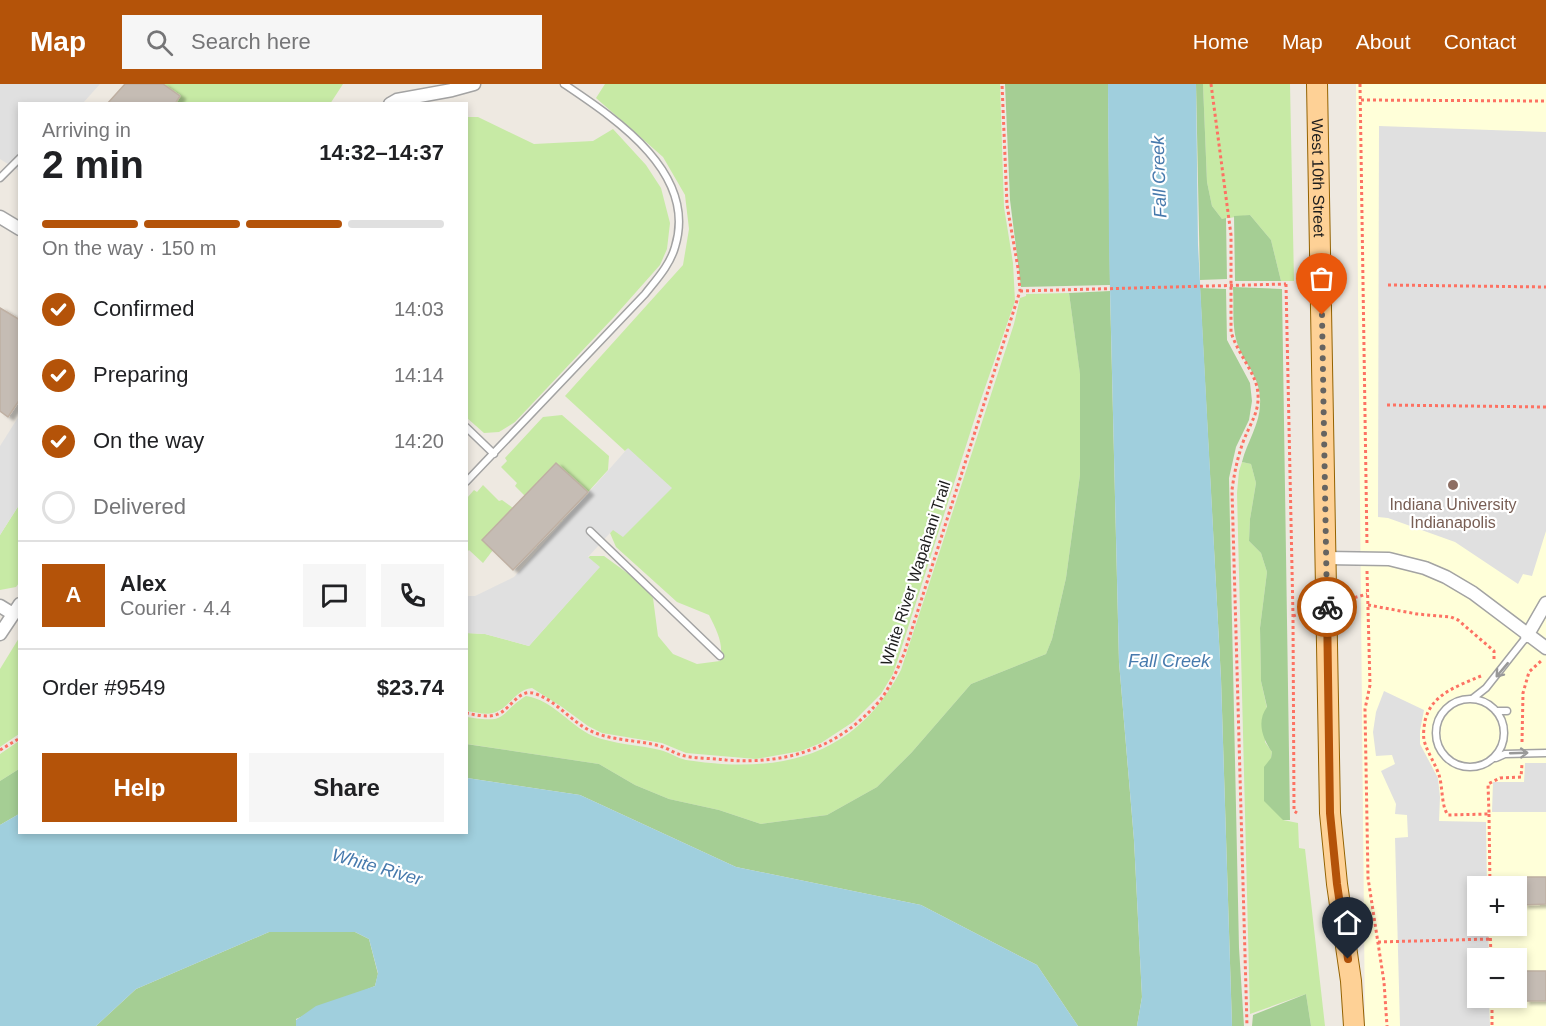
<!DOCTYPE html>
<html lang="en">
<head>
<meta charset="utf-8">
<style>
  :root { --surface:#fff; --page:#f6f6f6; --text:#202124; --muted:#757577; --line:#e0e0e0; --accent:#b45309 }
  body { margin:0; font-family:Helvetica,sans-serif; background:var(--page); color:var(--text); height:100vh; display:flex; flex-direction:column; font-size:22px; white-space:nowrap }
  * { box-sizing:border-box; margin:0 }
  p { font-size:20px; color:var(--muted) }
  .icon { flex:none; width:33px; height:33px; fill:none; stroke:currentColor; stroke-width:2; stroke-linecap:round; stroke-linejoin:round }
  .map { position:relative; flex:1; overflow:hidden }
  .side { position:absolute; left:18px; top:18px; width:450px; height:732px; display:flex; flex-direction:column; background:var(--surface); border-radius:0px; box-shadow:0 3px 9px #0003 }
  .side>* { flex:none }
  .buttons { position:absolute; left:1467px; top:792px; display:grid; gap:12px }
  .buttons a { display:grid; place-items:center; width:60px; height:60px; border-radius:0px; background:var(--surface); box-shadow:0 3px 9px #0003; font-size:30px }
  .pin { position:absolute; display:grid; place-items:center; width:51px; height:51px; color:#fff; margin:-62px -26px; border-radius:50% 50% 50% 0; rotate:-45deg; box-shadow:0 0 6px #0007 }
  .pin .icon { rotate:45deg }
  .courier { position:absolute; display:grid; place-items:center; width:60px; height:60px; margin:-30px; border:4px solid #b45309; border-radius:50%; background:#fff; color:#222; box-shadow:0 2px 8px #0007 }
  .summary em { font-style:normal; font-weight:700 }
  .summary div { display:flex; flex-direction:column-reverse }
  .summary { display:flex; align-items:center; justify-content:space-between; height:102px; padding:0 24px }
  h1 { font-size:39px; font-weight:700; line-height:45px }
  .bar { display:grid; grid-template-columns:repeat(4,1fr); gap:9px 6px; align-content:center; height:72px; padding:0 24px }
  .bar i { height:8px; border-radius:4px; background:var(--line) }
  .bar .current { background:var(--accent) }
  .bar p { grid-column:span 4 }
  .line { display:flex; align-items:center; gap:15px; padding:0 24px; border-top:2px solid var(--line) }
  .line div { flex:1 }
  .round { display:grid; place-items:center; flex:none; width:63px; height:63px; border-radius:0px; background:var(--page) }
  ol { padding:0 24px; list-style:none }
  li { display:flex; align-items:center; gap:18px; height:66px }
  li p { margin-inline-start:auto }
  li .icon { padding:6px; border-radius:50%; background:var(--accent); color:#fff; stroke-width:4 }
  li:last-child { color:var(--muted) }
  li i { width:33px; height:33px; border:3px solid var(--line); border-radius:50% }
  .primary-button { display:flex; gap:12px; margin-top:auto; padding:12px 24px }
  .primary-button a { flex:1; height:69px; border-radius:0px; background:var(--accent); color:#fff; font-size:24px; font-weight:700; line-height:69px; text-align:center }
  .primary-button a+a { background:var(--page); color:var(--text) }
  header { display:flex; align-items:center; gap:36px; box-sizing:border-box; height:84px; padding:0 30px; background:var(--accent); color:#fff }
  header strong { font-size:28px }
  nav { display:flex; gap:33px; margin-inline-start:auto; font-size:21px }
  .search { width:420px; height:54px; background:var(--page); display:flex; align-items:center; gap:15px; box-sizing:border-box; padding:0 21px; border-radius:0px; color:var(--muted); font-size:22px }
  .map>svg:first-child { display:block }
  .education { fill:#ffffd9; fill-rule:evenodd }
  .grass { fill:#c7eaa5 }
  .forest { fill:#a5ce94 }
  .parking { fill:#e0e0e0 }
  .water { fill:#a0cfdd }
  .building { fill:#c5bcb4; stroke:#bfb0a3; stroke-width:1.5; filter:url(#shadow) }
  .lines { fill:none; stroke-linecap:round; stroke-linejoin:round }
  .service-casing { stroke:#a3a3a3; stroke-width:9 }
  .minor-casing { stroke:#a3a3a3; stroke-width:15 }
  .primary-casing { stroke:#946200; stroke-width:22 }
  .path { stroke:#fd7263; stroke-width:3; stroke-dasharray:3 3; stroke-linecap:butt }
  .service { stroke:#fff; stroke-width:6 }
  .minor { stroke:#fff; stroke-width:12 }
  .primary { stroke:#fed196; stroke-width:20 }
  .path-bridge { stroke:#fd7263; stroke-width:3; stroke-dasharray:3 3; stroke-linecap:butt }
  .oneway { stroke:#999 }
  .done { stroke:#666461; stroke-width:6; stroke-dasharray:0 10.8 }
  .route { stroke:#b45309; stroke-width:8 }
  .education-dot { fill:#8d6e63; stroke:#fff; stroke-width:2 }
  .labels { text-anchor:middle; stroke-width:4.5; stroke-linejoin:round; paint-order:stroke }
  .street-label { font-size:16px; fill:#1c1c1c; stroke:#fff }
  .education-label { font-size:16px; fill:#785e54; stroke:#fff }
  .water-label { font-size:18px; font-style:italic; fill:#477aad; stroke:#fff }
</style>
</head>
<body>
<header>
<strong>Map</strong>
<div class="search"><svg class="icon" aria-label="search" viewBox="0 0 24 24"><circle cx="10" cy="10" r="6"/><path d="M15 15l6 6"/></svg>Search here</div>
<nav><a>Home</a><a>Map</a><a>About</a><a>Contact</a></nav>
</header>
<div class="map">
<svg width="1546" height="942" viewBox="0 0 1546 942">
  <defs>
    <filter id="shadow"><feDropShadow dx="5.5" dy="3" stdDeviation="1.5" flood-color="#0004"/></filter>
  </defs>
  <rect width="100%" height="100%" fill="#eee9e1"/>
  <path class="education" d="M1356,0H1546V942H1365ZM1478,802H1516V842H1478ZM1478,874H1516V914H1478Z"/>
  <path class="grass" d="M163,0H343L330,20L175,19L180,11Z
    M605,0H1000L1004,123L1013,179L1015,217L979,321L899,572L893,590L881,610L853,638L821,659L801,667L756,675L686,669L662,659L602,649L588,642L562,623L532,604C515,606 510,623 496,628C487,632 475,628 467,627L466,549L485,550L529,562L599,483L588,474L590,472H604L641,499L653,514L658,552L673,570L697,580L720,577C724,560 717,547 709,531L677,518L616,463L610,449L613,445L627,365L625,367L565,312L683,181L689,145L685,111L663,73L596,14Z
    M1203,0H1290L1294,197H1281L1271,156L1250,131L1222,135L1212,122L1207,98Z
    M467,33H478L534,60L593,57L613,45L646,81L661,104L670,139L667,165L660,181L613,234L515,338L499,348L484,349L467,334Z
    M1069,209L1080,289V391L1066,494L1052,555L1046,570L971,600L912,668L877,703L827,731L761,740L719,726L669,715L635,701L599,680L467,660V633C510,640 496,631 526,612C553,616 570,642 593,652C613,660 639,661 660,666C669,668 677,674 686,676C779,690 854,675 901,586L1014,240L1020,214L1026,212V210Z
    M562,331L609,372L608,386L588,408L556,379L525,412L515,402L517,399L501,383L507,377L505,374L543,333Z
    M1242,378L1251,380L1256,399L1250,435L1249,457L1261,469L1267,488L1260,544L1261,597L1267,624L1265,658L1272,668L1271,674L1283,736L1298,739L1299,764L1305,765L1325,942H1311L1306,910L1250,930L1237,409L1239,387Z
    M483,401L499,417L502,416L513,424L482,456L493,466L483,479L469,466L467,468V414L474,406L477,408Z
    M19,421V499L16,503L0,506V451Z
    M19,554V650L0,663V585Z
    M19,657V685L0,697V670Z"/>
  <path class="forest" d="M1005,0H1108L1110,201L1021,203L1010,116Z
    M1196,0H1203L1207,98L1212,122L1222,135L1226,134L1227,195L1200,196Z
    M1250,131L1271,156L1281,197H1235L1234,132Z
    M1233,203L1282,205L1290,736H1283L1264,717V683L1271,674L1272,668C1263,655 1256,638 1267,623L1261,597L1260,544L1267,488L1261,469L1249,457L1250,435L1256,399L1251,380L1242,378C1247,358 1260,340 1260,320C1262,292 1242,279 1236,255C1232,239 1234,220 1233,203Z
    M1200,204L1226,205L1227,256L1250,299L1252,317L1249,336L1236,363L1229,394L1239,864L1244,942H1232L1221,595Z
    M1110,207L1119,578L1134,756L1142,913L1137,942H1078L1037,881L921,821L736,783L580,711L467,694L466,660L599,680L635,701L669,715L719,726L761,740L827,731L877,703L912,668L971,600L1046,570L1052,555L1066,494L1080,391V290L1069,209Z
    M19,685V730L0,741V697Z
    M269,848H355L369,855L378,890L375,902L296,935V942H96L136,905Z
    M1306,910L1311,942H1252L1253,931Z"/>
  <path class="parking" d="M0,0H100L83,19L20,20L19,87L0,75Z
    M1379,42L1546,48V447L1532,492L1523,490L1518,500L1455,458L1388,434L1378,433Z
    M19,332V421L0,451V362Z
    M628,364L672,404L623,453L613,446L610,449L588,473L600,483L529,562L485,550L467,549V512H475L514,493Z
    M1384,607L1424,626L1420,647V660L1438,694L1440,713L1439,737L1486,738L1487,802H1478V842H1488L1489,874H1478V914H1489L1490,942H1400L1395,754L1408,753L1407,731L1395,730L1396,720L1381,687L1395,680L1392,671L1376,672L1373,648L1376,628Z
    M1525,679H1546V728H1492L1493,698H1524Z"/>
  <path class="water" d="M1108,0H1196L1198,161L1221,595L1232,942H1137L1142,913L1134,756L1119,578L1109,163Z
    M467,694L580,711L736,783L921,821L1037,881L1078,942H296V936L316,922L375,902L378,889L369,855L355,848H269L136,905L96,942H0V741L19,730L20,748H466Z"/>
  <path class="building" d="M125,0H163L180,12L175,20H107Z
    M0,224L20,236V315L8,333L0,327Z
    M556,379L588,408L513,486L482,456Z
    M1523,793H1546V820L1522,821Z
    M1524,887H1546V917H1524Z"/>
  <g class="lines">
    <defs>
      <path id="service" d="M0,94L20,74
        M466,343L494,370
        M466,398L645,210C656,196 670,181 675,163C698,89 616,35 564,0
        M590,447L720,572
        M1436 649a34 34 0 1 1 68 0a34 34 0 1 1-68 0Z
        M1472,615L1486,604L1527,552
        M1496,627H1507
        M1496,674L1505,670L1546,669"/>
      <path id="minor" d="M390,20L397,16L452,6L474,0
        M0,133L20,145
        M1326,474L1389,475L1425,484L1446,493L1473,509L1546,564
        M0,522L13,530
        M0,550L20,520
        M1527,552L1546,519"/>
      <g id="primary">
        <path id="s1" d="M1317,0L1330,729L1337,800L1351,897L1354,942"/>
      </g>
    </defs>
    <use href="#service" class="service-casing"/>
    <use href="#minor" class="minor-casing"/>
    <use href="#primary" class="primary-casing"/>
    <path class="path" d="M1211,0L1231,151V248C1237,268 1253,286 1257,303C1262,327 1249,340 1242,361C1237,376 1234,391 1232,406L1247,942
      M1360,0L1367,462
      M1361,16L1546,17
      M1286,200L1293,532L1294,727L1297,729
      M1388,201L1546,203
      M1387,321L1546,323
      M1367,487L1370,601L1365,625L1368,794L1384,898L1387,942
      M1343,517L1367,510
      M1368,521L1417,530L1451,533L1458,536L1494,567V576
      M1293,532L1311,526
      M1481,592C1458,602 1431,610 1425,637C1424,643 1423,650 1424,656C1427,668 1435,679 1439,691C1443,703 1441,722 1448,731L1489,730L1488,700L1500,694L1521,693L1522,680
      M466,629C476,631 489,634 498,630C511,625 519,603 536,610C557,617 572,639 593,648C614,657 638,656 660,662C667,664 674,669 681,671C695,675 712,674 726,676C788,681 841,663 881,615C891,602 897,585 904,570L1020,207L1018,184L1007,121L1002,0
      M1522,658L1523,609L1529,588L1542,576
      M0,666L20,654
      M1489,730L1490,802
      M1490,842L1491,874
      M1378,858L1491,855
      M1492,914V942"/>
    <use href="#service" class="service"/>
    <use href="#minor" class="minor"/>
    <use href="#primary" class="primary"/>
    <path class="path-bridge" d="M1020,207L1286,200"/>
  </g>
  <defs><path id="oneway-shaft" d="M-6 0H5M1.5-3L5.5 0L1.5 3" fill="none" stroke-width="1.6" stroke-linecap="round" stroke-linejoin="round" transform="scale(1.5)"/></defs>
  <g class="oneway">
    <use href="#oneway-shaft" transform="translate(1502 586) rotate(130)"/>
    <use href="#oneway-shaft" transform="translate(1519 669) rotate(-2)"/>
  </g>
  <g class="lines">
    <path class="done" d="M1322,231L1327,523"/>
    <path class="route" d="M1327,523L1330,729L1337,800L1348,875"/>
  </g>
  <circle class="education-dot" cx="1453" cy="401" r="6"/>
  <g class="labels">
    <g class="street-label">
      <text dy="6" stroke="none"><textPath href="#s1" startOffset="94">West 10th Street</textPath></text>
      <text transform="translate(915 489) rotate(-72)" y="6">White River Wapahani Trail</text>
    </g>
    <g class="education-label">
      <text x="1453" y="426">Indiana University<tspan x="1453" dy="18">Indianapolis</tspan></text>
    </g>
    <g class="water-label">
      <text transform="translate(1159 93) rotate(-92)" y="6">Fall Creek</text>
      <text x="1169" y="583">Fall Creek</text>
      <text transform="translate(377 783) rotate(16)" y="6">White River</text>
    </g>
  </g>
</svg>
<div class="buttons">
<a>+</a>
<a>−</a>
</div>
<div class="pin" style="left:1322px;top:231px;background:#ea580c"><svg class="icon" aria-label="bag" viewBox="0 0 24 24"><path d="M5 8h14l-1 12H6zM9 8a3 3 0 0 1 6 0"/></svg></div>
<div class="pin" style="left:1348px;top:875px;background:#1f2937"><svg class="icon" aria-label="home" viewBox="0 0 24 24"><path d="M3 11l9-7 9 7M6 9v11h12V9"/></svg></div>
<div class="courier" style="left:1327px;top:523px"><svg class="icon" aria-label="bike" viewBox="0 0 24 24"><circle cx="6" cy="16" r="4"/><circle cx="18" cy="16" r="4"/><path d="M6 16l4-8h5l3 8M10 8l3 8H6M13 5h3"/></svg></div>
<section class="side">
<div class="summary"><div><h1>2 min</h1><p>Arriving in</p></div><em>14:32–14:37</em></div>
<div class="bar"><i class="current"></i><i class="current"></i><i class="current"></i><i></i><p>On the way · 150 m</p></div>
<ol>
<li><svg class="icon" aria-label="check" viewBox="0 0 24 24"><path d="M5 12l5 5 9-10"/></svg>Confirmed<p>14:03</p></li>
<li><svg class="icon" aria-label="check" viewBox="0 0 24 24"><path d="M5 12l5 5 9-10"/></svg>Preparing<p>14:14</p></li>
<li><svg class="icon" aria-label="check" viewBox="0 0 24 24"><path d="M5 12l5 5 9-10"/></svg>On the way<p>14:20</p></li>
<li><i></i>Delivered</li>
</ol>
<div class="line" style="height:108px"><b class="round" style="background:var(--accent);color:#fff">A</b><div><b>Alex</b><p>Courier · 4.4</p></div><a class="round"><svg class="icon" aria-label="chat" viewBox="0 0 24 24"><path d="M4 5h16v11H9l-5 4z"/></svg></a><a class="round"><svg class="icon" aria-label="phone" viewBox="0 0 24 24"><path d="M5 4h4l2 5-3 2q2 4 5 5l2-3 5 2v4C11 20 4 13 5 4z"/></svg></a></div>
<div class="line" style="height:78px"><div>Order #9549</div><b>$23.74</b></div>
<div class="primary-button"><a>Help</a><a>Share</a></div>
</section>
</div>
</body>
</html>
